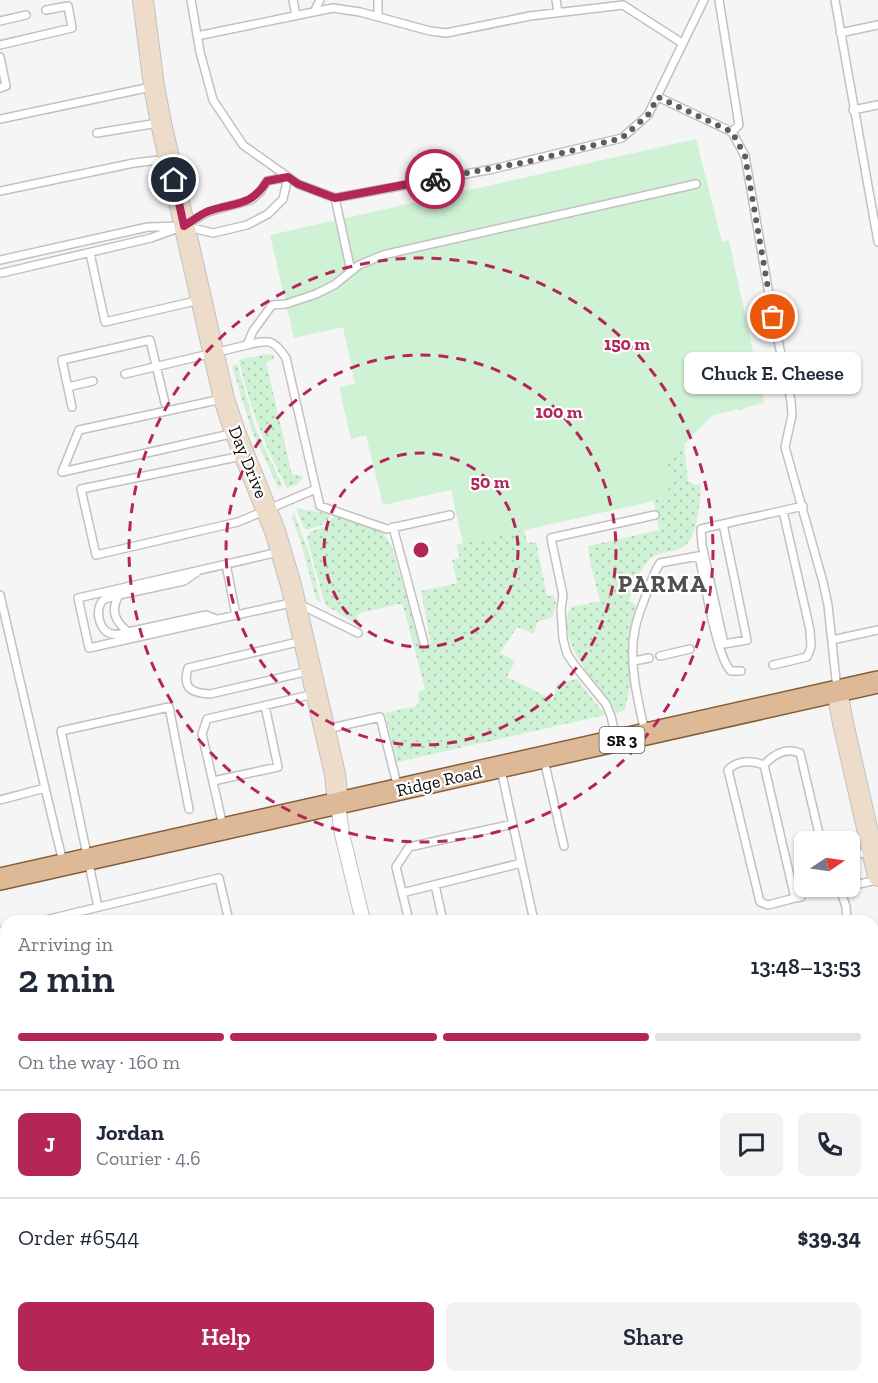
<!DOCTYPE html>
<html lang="en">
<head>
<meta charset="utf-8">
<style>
  :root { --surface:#fff; --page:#f2f2f3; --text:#1f2937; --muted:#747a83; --line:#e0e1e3; --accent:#b52658 }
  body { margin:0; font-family:"Zilla Slab",serif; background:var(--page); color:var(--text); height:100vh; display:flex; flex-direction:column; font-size:22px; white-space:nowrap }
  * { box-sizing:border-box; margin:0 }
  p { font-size:20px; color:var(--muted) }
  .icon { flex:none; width:33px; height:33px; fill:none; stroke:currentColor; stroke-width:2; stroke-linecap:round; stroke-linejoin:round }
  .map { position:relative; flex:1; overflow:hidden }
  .side { position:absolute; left:0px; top:915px; width:879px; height:468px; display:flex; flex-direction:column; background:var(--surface); border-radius:18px 18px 0 0; box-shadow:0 2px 4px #0004 }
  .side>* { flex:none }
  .needle { width:39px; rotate:77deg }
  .buttons { position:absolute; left:794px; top:831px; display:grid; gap:12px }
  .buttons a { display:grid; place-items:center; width:66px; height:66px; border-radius:9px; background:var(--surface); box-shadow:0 2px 4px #0004; font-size:30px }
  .pin { position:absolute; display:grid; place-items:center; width:51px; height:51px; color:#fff; margin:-26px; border:3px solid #fff; border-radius:50%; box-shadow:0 2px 6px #0007 }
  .courier { position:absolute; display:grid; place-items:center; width:60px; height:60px; margin:-30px; border:4px solid #b52658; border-radius:50%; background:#fff; color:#222; box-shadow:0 2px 8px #0007 }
  .bubble { position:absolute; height:42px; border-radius:9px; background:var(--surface); box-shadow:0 2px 4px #0004; font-size:20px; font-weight:600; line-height:42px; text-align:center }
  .head em { font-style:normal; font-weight:600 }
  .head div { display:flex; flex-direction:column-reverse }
  .head { display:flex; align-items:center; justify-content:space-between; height:102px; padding:0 18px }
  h1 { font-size:39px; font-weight:600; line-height:45px }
  .bar { display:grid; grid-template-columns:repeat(4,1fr); gap:9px 6px; align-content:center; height:72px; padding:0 18px }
  .bar i { height:8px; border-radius:4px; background:var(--line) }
  .bar .on { background:var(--accent) }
  .bar p { grid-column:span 4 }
  .line { display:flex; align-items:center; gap:15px; padding:0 18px; border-top:2px solid var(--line) }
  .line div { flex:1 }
  .round { display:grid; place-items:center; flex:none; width:63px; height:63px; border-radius:9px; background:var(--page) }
  .primary-button { display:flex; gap:12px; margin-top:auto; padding:12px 18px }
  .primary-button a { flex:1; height:69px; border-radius:9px; background:var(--accent); color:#fff; font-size:24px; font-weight:600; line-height:69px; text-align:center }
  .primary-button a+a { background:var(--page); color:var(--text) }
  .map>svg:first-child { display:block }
  .grass { fill:url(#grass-dots) }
  .pitch { fill:#cff1d4 }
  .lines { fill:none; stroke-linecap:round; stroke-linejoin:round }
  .lane-casing { stroke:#c1c1c3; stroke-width:10 }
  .street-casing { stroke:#c1c1c3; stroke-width:16 }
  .secondary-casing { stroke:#c1c1c3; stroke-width:22 }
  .primary-casing { stroke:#865e39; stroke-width:24 }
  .lane { stroke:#fff; stroke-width:7 }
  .street { stroke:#fff; stroke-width:14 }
  .secondary { stroke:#eedccb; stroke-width:20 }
  .primary { stroke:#deb997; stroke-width:21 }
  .done { stroke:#5d5d5e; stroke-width:6; stroke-dasharray:0 10.8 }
  .route { stroke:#b52658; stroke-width:8 }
  .ring { fill:none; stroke:#b52658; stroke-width:3; stroke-dasharray:10 8 }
  .labels { text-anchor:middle; stroke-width:4.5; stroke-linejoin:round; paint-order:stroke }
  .shield { fill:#fff; stroke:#545455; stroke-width:1.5 }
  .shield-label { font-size:16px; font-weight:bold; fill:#0b0b0c }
  .street-label { font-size:18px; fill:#0b0b0c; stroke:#fff }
  .district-label { font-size:24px; font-weight:bold; letter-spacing:1.5px; fill:#505052; stroke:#fff }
  .centre { fill:#b52658; stroke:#fff; stroke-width:3 }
  .ring-label { font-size:18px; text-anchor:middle; font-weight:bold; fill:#b52658; stroke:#fff; stroke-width:4.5; stroke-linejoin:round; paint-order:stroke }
</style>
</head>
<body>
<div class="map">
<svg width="878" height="1383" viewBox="0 0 878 1383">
  <defs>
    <pattern id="grass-dots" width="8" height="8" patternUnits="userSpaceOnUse" patternTransform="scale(1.5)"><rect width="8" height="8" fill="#cff1d4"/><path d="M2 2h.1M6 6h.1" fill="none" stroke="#b0cdb5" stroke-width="1.8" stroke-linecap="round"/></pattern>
  </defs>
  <rect width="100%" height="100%" fill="#f5f5f6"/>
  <path class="grass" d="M729,240L747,403L743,410L740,411L737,408L713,415L684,443L688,481L695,485L701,484C700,499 698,542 681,548C669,553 655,552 647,562C639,572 634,589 629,601L636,605L630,633L631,682L625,710L617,713C601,687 552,640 571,607L600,601L590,561L588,546L659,530L654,501L662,498L664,461Z
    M267,354L273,355L274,357L273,360L266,362L292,475H301L303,477L298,484L287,488C265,447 249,406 239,360Z
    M237,364L255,427L283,487H278L251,429L232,366Z
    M296,508L330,514V517L324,524L307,530L304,528Z
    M294,512L310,556L321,603L316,599L302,546L292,518Z
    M335,515C363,521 379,520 392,547L421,648L431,644L421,591L457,583L452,560L460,558L456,545L524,530L527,543L536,542L547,596L553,595L556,602L553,617L537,622L534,634L517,627L500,653L515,661L507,677L553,700L557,684L577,679L605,715L397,762L385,713L416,706L419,703L418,692L425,689L403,605L398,604L360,613L357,616L360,626L325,605L307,538L310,532L325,527Z"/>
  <path class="pitch" d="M696,139L722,242L729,240L764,403L713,415L707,419L668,463C670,481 675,494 654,501L463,544L451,490L383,505L366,435L351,439L339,387L355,384L343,327L294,338L270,235Z"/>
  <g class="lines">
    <defs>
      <path id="lane" d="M191,0L200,52L213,100L243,145L298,184L335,198L493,169L622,138L648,115L704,0
        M293,0L296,15
        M556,0L558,12
        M719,0L739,125L732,132
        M835,0L878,242
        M314,12L320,0
        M378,17V0
        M0,21L26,15
        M840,33L878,25
        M197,36L333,8L360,12L430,31L446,33L530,16L623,5L682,43
        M0,45L72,28L68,6L46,10
        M0,57L6,86L0,88
        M658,97L732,132L745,156L773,317L791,401L792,415L785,447L823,582L828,605L837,689
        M853,110L878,105
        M0,119L151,87
        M97,133L158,123
        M0,191L134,163L168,159
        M335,198L351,271
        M90,253L105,322L200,300
        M0,260L148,227L184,226L213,233L247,225L268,214L283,199L288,177L267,181L260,192L251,200L208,212L184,226L151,238L2,273
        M125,374L247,345L253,331L272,305L286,304L316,294L334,285L359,265L383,255L696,184
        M68,387L93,381
        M72,407L62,360L150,340L165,403
        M242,456L81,489L96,555L238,522L316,489L286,358C273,338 268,340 247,345
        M62,472L79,430L222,399
        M62,472L235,433
        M316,489L320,506L387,529L450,515
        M723,524L747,640L724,644L702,545L701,529C735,521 769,514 803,506
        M393,527L424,643
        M279,552L78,598L89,648L295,602L358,633
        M699,556C704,578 717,659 731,671H741
        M226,564L236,615
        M197,572L184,581L119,595C110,611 115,621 128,632L206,615L216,619
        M0,595L45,788
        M119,595C115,597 109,597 105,599C94,606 98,628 109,633C115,636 121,634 128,632
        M832,640L878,630
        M302,641L188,668C182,688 191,693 210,694L309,671
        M660,656L690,649
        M634,661L649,658
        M773,665L807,657L811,647L810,630L783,511
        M327,729L380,717L398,788
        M645,732C638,701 628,662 635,629C637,619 641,608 645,598C649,586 653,574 660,563L704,555
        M616,739L611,716L606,704L576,667L567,654L563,639L561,609L563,595L551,538L655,515
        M544,760L564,846
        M764,765C752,760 737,760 728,770L760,902L768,905L795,898
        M501,770L534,921
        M213,781L278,767L265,706
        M0,800L45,788L63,862
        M223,826L202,734L207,719L314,694
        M849,857L870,851
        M435,885L443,921
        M849,886L878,880
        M840,888L846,907L847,921
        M831,890L843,887
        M819,892L831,890L830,886
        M402,893L521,863
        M801,897L795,898L764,765C774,754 786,747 800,753L821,842
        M98,907L61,731L169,707L189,809
        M41,921L219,878L229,921
        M409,921L396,867L409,847L513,824
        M0,931L6,930
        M873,1039L878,1038
        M0,1050L6,1048
        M0,1169L6,1167
        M873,1183L878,1182
        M873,1253L878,1251
        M479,1377L481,1383
        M516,1377L517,1383
        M780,1377L787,1383
        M830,1377L837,1383
        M722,1383L726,1377"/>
      <path id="street" d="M338,804L342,834L363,921
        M873,980L878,979
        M0,1284L6,1283
        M0,1376L6,1364
        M236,1383L237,1377
        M438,1383V1377"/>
      <path id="secondary" d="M143,0L154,86L161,123L224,399L235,432L275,531L291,585L335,774L338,804
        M837,691L843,723L878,876"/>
      <path id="primary" d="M0,879L878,682"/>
    </defs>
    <use href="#lane" class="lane-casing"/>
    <use href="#street" class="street-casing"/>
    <use href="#secondary" class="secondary-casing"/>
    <use href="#primary" class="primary-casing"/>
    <use href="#lane" class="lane"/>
    <use href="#street" class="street"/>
    <use href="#secondary" class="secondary"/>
    <use href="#primary" class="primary"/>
  </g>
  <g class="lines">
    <path class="done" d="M435,179L526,162L622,138L648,115L658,97L732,132L745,156L773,317"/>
    <path class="route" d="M174,180L184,226C192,221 201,214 209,211C235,202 251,207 267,181L288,177L298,184L335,198L435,179"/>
  </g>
  <g class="ring">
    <circle cx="421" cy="550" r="97"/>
    <circle cx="421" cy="550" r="195"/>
    <circle cx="421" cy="550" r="292"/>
  </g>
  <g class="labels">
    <rect class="shield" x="599.5" y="727" width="45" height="26" rx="4.5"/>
    <g class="shield-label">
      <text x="622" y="746">SR 3</text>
    </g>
    <g class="street-label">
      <text transform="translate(248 462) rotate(68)" y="6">Day Drive</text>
      <text transform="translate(439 781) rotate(-13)" y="6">Ridge Road</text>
    </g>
    <g class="district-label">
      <text x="663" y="592">PARMA</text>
    </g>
  </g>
  <circle cx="421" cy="550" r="9" class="centre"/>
  <g class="ring-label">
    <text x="627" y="350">150 m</text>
    <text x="559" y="418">100 m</text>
    <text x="490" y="488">50 m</text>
  </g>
</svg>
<div class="buttons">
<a><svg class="needle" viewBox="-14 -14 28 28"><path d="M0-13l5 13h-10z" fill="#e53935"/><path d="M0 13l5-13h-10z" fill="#747a83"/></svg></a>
</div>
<div class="pin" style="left:773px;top:317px;background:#ea580c"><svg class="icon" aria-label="bag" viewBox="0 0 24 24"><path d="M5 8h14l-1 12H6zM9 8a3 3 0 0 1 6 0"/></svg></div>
<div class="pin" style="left:174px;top:180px;background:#1f2937"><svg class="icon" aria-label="home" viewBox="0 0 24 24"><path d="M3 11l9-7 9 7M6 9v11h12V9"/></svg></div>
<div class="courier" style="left:435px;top:179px"><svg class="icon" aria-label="bike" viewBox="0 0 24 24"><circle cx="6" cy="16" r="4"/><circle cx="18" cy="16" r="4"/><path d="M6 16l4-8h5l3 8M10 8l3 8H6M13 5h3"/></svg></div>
<div class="bubble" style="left:684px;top:352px;width:177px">Chuck E. Cheese</div>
<section class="side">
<div class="head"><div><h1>2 min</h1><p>Arriving in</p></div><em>13:48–13:53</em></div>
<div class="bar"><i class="on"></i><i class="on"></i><i class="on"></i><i></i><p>On the way · 160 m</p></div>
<div class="line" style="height:108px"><b class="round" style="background:var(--accent);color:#fff">J</b><div><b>Jordan</b><p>Courier · 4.6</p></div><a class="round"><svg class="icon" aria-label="chat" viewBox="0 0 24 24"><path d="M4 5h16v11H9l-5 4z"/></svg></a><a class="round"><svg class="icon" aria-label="phone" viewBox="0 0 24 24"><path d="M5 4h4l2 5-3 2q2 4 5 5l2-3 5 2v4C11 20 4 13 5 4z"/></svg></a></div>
<div class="line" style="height:78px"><div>Order #6544</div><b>$39.34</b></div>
<div class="primary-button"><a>Help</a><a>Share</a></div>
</section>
</div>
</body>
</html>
